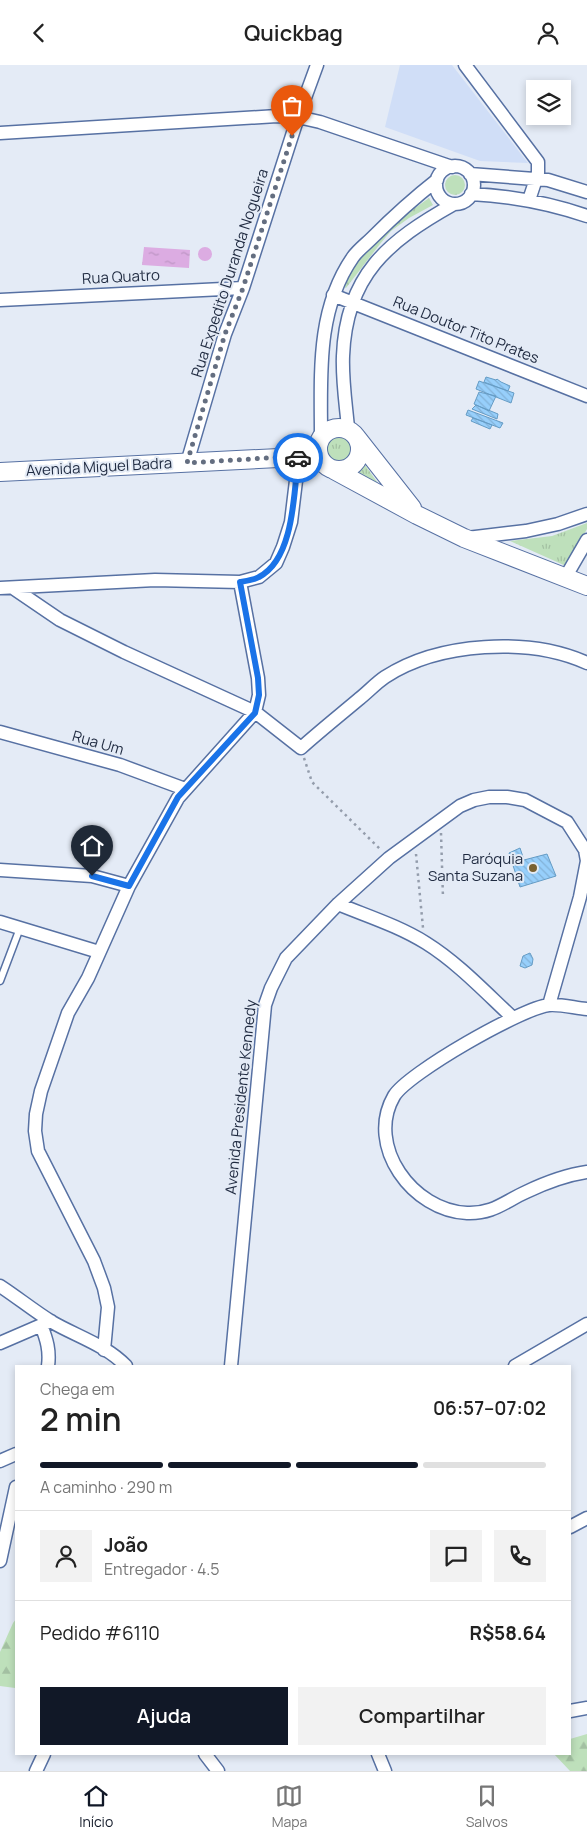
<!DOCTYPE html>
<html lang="pt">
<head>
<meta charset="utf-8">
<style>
  :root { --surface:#fff; --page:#f2f2f2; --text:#222; --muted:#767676; --line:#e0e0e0; --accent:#111827 }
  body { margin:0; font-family:Manrope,sans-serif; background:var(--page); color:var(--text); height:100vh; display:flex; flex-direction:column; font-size:19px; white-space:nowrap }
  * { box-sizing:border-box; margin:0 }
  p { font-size:16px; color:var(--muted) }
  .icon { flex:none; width:28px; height:28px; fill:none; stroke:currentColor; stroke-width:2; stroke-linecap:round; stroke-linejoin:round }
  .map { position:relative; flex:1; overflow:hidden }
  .sheet { position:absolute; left:15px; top:1300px; width:556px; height:390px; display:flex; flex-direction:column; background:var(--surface); border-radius:0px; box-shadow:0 2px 8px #0003 }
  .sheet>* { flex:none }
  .fabs { position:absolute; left:526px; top:15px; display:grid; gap:10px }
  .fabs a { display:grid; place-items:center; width:45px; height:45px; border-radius:0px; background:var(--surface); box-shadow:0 2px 8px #0003; font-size:25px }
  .pin { position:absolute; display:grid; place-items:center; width:42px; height:42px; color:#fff; margin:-51px -21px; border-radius:50% 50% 50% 0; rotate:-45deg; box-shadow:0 0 5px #0007 }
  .pin .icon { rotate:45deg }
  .courier { position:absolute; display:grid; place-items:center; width:50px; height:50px; margin:-25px; border:4px solid #1a73e8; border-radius:50%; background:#fff; color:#222; box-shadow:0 1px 6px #0007 }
  .summary em { font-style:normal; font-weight:600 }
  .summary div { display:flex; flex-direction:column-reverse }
  .summary { display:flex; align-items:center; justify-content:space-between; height:85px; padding:0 25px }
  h1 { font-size:32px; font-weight:600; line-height:38px }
  .bar { display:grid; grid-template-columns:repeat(4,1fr); gap:8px 5px; align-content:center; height:60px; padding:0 25px }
  .bar i { height:6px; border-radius:4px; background:var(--line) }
  .bar .on { background:var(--accent) }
  .bar p { grid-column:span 4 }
  .line { display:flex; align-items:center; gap:12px; padding:0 25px; border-top:1px solid var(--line) }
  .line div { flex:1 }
  .round { display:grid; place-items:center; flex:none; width:52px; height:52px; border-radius:0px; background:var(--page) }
  .button { display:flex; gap:10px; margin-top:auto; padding:10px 25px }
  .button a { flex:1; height:58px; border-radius:0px; background:var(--accent); color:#fff; font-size:20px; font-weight:600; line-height:58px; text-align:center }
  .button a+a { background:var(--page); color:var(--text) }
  header { display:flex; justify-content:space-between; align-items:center; height:65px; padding:0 25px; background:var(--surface); font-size:22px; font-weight:600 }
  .tabs { display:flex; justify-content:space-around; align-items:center; height:70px; border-top:1px solid var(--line); background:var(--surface); font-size:14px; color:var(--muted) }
  .tabs a { display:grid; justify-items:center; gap:2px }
  .tabs .on { color:var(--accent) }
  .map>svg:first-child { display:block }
  .built { fill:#d0def7 }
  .grass { fill:url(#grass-tufts) }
  .forest { fill:url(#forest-firs) }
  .water { fill:url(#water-ripples) }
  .building { fill:url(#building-back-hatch); stroke:#659cc5 }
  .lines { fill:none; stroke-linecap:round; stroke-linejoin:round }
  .service-casing { stroke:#5771a3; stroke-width:9 }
  .minor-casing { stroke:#5771a3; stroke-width:15 }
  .secondary-casing { stroke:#5771a3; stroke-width:20 }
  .path { stroke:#949dac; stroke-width:2.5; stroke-dasharray:2.5 4; stroke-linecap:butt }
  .service { stroke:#fff; stroke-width:6 }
  .minor { stroke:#fff; stroke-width:12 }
  .secondary { stroke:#fff; stroke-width:18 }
  .done { stroke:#646e80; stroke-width:5; stroke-dasharray:0 9 }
  .route { stroke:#1a73e8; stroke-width:6 }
  .poi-dot { fill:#796131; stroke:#e4ebf6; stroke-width:2 }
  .labels { text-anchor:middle; stroke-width:4; stroke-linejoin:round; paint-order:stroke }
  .street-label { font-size:15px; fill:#1f2a40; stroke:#e4ebf6 }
  .poi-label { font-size:15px; fill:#1f2a40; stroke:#e4ebf6; text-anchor:end }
</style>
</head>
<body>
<header><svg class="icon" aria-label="back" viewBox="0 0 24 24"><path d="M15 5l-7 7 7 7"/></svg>Quickbag<svg class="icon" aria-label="person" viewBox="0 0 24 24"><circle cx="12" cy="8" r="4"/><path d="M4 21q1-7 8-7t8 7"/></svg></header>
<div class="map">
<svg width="587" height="1706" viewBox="0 0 587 1706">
  <defs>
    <pattern id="grass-tufts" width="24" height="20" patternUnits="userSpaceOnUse" patternTransform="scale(1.25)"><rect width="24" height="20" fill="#bee0bb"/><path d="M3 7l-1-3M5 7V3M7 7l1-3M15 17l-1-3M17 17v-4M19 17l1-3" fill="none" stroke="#a3c0a2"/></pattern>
    <pattern id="forest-firs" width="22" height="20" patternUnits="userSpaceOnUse" patternTransform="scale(1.25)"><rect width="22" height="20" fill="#bee0bb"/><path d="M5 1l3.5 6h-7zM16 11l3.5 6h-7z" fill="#a3c0a2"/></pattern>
    <pattern id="water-ripples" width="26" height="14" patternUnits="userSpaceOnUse" patternTransform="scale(1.25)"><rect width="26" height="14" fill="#dcace2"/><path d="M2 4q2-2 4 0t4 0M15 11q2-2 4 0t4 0" fill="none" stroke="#bc94c3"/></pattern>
    <pattern id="building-back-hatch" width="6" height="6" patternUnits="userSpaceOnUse" patternTransform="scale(1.25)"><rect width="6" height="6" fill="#97cffb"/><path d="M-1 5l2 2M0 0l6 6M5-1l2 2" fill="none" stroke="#82b2d8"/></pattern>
  </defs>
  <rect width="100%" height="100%" fill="#e4ebf6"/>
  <path class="built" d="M400,0H452L528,98L480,96L385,62Z"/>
  <path class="grass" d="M445 120a10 10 0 1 1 20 0a10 10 0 1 1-20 0Z
    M429,133L433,140L409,153L391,166L380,179L346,223L341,220L349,207L387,163Z
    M324 384a14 14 0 1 1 28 0a14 14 0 1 1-28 0Z
    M365,400L385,428L354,409Z
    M587,458V464L566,501L510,476L552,471Z"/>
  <path class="forest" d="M16,1554V1621L15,1623L0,1621V1587L13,1558Z
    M587,1669V1706H570L554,1689H570V1674Z"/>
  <path class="water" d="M144,182L190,185L189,203L142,200Z
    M198 189a7 7 0 1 1 14 0a7 7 0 1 1-14 0Z"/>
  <path class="building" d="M486,312L496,315L497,314L501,317L510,321L508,326L484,317Z
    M479,316L514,328L511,338L476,324Z
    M479,327L496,331L489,346L474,339Z
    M476,340L498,349L497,354L472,344Z
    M468,345L503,358L500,363L466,350Z
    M473,353L492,360L490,364L471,356Z
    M520,783L524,795L547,789L556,811L520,822L509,788Z
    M530,888L533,894L532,900L525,903L520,901L523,891Z"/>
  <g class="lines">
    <defs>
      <path id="service" d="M0,916L20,863"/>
      <path id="minor" d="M465,0L538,97V108L529,135
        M0,68L277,51L298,52L320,57L452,102
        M436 120a19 19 0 1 1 38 0a19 19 0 1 1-38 0Z
        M470,109L548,115L587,127
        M471,129C512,131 549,138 587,151
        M333,230L587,331
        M0,235L243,223
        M348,363C346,340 342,315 343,291C346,210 388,176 454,139
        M321,372C321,310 316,245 353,192C358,185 366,179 372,173C393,152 414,133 437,115
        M187,398L225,269L243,223L298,52L317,0
        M467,473L526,466L558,459L587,449
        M565,513L587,475
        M0,523L155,515L240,517L259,512L276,498L283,482L291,457L299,391
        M13,523L60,555L124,587L255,647L301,683C320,666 340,650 359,634C368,627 376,618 385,612C439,577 529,572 587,598
        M0,667L120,700L185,724
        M0,805L92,811L129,821
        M338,839C367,851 399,861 426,878C458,898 485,927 513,953
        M0,857L99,887
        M587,944C575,943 561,939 549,940C522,943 408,1008 394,1031C365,1081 413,1146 467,1148C493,1149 504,1137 526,1127C545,1118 566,1110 587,1107
        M0,1221C17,1232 34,1246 52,1257C76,1271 106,1280 126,1301
        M41,1260C47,1275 50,1286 48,1301
        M0,1278L51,1256
        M104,1285L108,1242L104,1223L94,1196L38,1086L35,1066L36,1049L41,1026L68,948L88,913L129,821L178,733L255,647L259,630L258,613L240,517
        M231,1301L265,940L271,923L286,893L338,839L389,793L460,741L474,735L489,732H507L525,735L567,757L585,785L587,796L580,832L549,940
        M515,1301L587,1259
        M0,1396L16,1389
        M570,1462L587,1453
        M0,1496L16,1422
        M570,1646L587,1643
        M205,1689L218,1706
        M378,1689L385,1706
        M36,1706L44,1689"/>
      <path id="secondary" d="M318 384a21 21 0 1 1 42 0a21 21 0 1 1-42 0Z
        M357,373L412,443
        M334,405L417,450L464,473L587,521
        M0,407L318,391"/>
    </defs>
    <use href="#service" class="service-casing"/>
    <use href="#minor" class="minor-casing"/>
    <use href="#secondary" class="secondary-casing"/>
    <path class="path" d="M304,693L312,717L381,785
      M441,768L443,833
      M416,789L423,863"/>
    <use href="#service" class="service"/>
    <use href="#minor" class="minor"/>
    <use href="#secondary" class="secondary"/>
  </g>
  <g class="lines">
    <path class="done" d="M292,71L243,223L225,269L187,398L299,391L298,393"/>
    <path class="route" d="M92,811L129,821L178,732L255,648L259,630L258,613L240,517C246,516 254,515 259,512C294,494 294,428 298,393"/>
  </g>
  <circle class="poi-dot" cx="533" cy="803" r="5"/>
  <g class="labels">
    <g class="street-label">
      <text transform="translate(230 208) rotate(-72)" y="5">Rua Expedito Duranda Nogueira</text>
      <text transform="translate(121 212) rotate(-3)" y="5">Rua Quatro</text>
      <text transform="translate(466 265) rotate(22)" y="5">Rua Doutor Tito Prates</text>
      <text transform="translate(99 402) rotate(-3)" y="5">Avenida Miguel Badra</text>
      <text transform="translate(98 678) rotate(16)" y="5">Rua Um</text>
      <text transform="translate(241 1032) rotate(-84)" y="5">Avenida Presidente Kennedy</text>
    </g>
    <g class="poi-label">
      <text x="523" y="799">Paróquia<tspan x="523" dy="17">Santa Suzana</tspan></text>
    </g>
  </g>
</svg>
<div class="fabs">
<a><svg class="icon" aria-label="layers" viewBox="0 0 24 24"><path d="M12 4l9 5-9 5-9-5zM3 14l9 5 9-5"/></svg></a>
</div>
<div class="pin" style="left:292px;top:71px;background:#ea580c"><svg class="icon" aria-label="bag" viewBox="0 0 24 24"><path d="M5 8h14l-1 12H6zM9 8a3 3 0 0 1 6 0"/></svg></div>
<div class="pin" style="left:92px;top:811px;background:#1f2937"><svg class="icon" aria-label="home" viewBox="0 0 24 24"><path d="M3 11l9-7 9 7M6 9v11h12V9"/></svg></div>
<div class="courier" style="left:298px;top:393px"><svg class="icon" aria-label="car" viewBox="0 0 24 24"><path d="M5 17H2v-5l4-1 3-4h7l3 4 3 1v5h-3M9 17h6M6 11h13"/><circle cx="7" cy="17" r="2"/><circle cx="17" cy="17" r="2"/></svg></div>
<section class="sheet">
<div class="summary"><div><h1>2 min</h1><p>Chega em</p></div><em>06:57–07:02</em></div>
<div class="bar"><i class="on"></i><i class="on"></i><i class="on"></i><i></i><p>A caminho · 290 m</p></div>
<div class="line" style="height:90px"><a class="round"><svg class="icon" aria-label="person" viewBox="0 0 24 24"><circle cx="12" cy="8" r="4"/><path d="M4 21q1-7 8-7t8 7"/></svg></a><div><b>João</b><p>Entregador · 4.5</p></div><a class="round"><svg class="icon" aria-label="chat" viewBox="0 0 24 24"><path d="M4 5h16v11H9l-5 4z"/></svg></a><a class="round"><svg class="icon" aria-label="phone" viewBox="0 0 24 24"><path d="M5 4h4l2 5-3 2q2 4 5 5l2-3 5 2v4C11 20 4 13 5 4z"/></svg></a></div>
<div class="line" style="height:65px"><div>Pedido #6110</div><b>R$58.64</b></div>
<div class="button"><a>Ajuda</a><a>Compartilhar</a></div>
</section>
</div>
<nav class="tabs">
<a class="on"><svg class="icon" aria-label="home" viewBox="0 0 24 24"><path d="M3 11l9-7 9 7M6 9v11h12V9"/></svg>Início</a>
<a><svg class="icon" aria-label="map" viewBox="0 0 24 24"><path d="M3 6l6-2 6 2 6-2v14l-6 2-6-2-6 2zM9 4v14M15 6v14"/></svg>Mapa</a>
<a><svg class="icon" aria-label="saved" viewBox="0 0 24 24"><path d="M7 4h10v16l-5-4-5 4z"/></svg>Salvos</a>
</nav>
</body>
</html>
